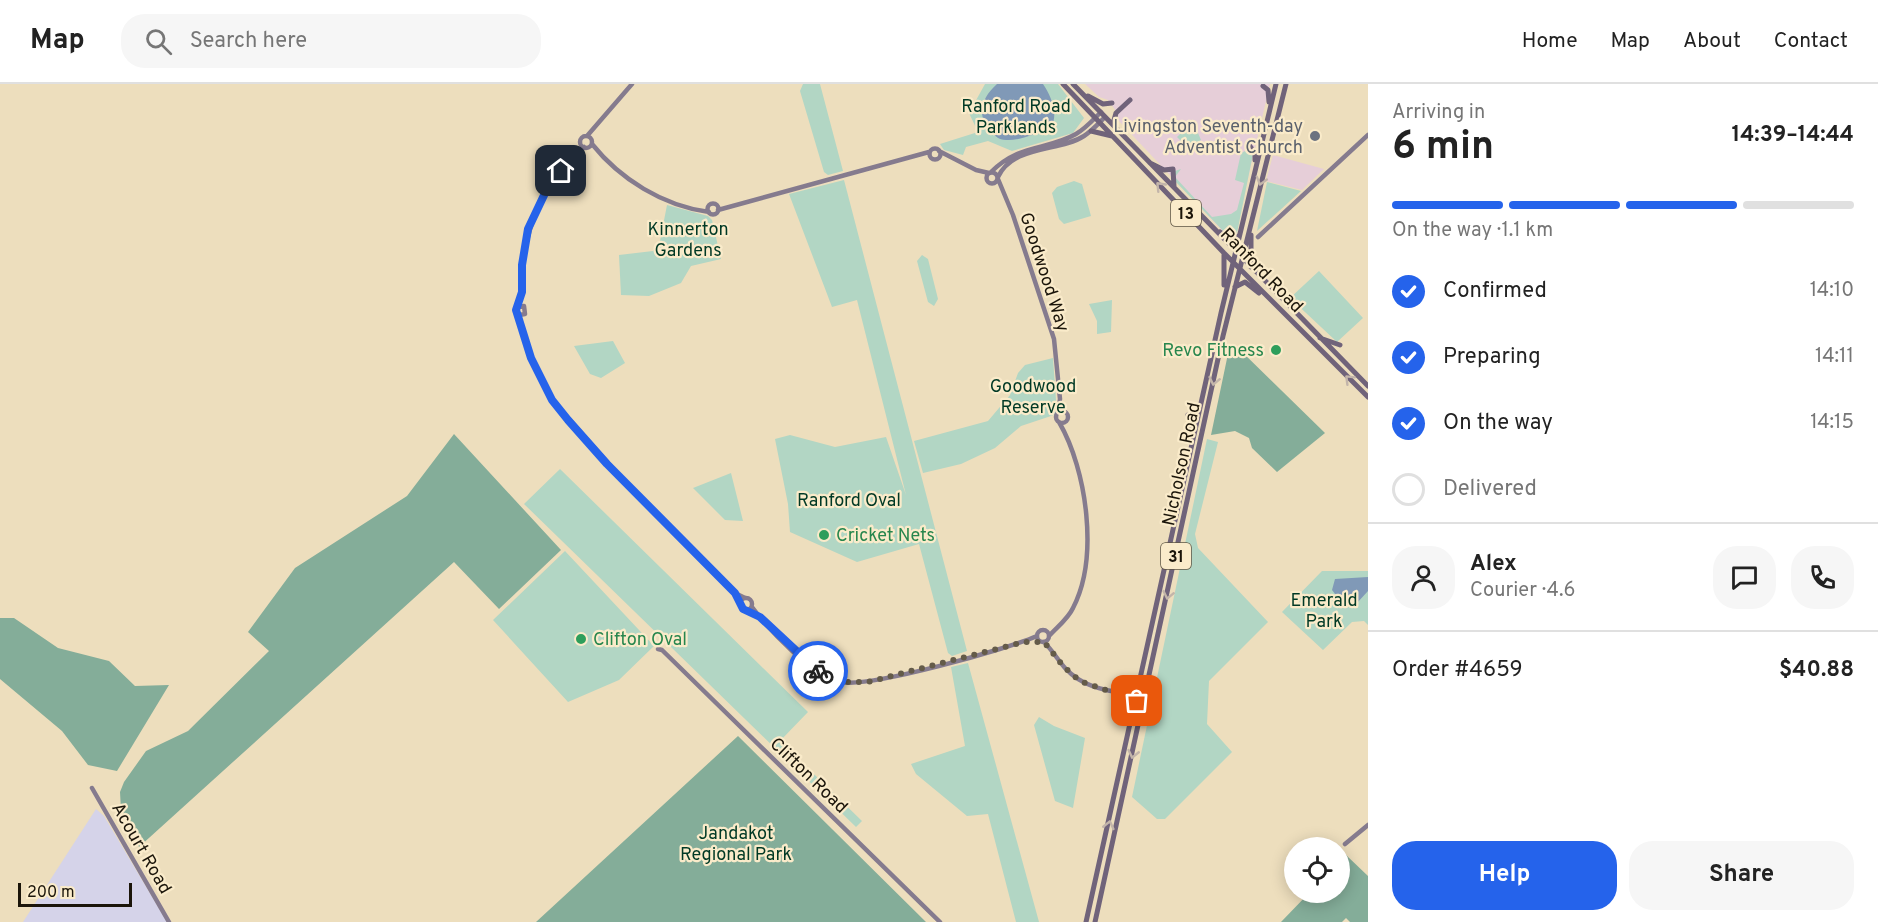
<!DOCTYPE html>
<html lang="en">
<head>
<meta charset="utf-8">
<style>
  :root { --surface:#fff; --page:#f6f6f6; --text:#222; --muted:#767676; --line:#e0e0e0; --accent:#2563eb }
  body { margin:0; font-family:Overpass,sans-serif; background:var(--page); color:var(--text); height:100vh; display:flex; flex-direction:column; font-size:22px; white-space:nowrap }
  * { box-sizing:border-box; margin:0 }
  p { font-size:20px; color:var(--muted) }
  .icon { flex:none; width:33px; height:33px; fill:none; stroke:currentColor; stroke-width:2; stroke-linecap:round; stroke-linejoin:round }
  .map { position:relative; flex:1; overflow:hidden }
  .sheet { display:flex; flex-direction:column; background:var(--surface); width:510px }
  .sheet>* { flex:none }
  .tools { position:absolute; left:1284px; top:753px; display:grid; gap:12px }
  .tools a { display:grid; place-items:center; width:66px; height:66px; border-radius:50%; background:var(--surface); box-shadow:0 3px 15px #0003; font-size:30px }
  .scale { position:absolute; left:18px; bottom:15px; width:114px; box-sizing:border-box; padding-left:6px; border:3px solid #1b150a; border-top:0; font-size:16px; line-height:21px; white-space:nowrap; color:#1b150a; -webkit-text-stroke:4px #faebca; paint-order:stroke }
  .pin { position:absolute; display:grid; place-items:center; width:51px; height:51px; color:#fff; margin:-26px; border-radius:12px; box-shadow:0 3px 9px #0006 }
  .courier { position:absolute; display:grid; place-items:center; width:60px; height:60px; margin:-30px; border:4px solid #2563eb; border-radius:50%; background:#fff; color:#222; box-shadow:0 2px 8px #0007 }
  .headline em { font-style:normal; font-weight:700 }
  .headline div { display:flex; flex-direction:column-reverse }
  .headline { display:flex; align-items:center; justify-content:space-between; height:102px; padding:0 24px }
  h1 { font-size:39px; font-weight:700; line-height:45px }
  .bar { display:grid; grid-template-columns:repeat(4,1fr); gap:9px 6px; align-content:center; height:72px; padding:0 24px }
  .bar i { height:8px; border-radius:4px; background:var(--line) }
  .bar .current { background:var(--accent) }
  .bar p { grid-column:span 4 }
  .line { display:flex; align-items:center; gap:15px; padding:0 24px; border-top:2px solid var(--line) }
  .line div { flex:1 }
  .round { display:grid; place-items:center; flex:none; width:63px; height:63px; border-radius:24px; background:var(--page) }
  ol { padding:0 24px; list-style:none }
  li { display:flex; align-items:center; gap:18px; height:66px }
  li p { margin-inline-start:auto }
  li .icon { padding:6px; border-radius:50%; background:var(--accent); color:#fff; stroke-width:4 }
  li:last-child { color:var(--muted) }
  li i { width:33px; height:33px; border:3px solid var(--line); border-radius:50% }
  .cta { display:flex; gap:12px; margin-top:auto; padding:12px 24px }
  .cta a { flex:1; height:69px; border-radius:24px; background:var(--accent); color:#fff; font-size:24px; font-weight:700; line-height:69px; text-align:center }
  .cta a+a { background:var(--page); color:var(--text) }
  header { display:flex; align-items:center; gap:36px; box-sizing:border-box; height:84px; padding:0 30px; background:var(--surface); border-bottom:2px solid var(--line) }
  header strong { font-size:28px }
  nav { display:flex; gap:33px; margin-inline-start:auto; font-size:21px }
  .search { width:420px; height:54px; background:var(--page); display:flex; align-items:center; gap:15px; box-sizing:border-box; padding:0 21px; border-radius:24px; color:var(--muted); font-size:22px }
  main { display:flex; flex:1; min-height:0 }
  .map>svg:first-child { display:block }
  .commercial { fill:#e6ced8 }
  .industrial { fill:#d5d3e9 }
  .green { fill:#b2d6c4 }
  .forest { fill:#84ad99 }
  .water { fill:#8099b7 }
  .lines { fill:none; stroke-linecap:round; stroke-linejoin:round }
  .secondary { stroke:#857b8e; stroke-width:4.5 }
  .primary { stroke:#70637a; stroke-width:5 }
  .oneway { stroke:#c3b5aa }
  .done { stroke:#645b49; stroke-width:6; stroke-dasharray:0 10.8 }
  .route { stroke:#2563eb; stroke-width:8 }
  .worship-dot { fill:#6b7280; stroke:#faebca; stroke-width:2 }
  .leisure-dot { fill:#2e9e5b; stroke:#faebca; stroke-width:2 }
  .labels { text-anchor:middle; stroke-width:4.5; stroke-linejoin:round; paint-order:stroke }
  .shield { fill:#faebca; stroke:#5e5544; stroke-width:1.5 }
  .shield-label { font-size:16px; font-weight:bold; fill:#1b150a }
  .park-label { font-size:18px; fill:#003925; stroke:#faebca }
  .worship-label { font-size:18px; fill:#5b616d; stroke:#faebca; text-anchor:end }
  .street-label { font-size:18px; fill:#1b150a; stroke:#faebca }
  .leisure-label { font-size:18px; fill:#27864d; stroke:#faebca; text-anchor:start }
</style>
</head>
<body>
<header>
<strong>Map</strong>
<div class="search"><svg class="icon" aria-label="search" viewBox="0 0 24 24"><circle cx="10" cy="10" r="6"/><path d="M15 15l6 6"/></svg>Search here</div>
<nav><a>Home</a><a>Map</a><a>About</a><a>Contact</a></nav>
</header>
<main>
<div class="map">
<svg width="1368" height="838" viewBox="0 0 1368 838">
  <rect width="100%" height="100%" fill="#eddebd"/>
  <path class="commercial" d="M1085,0H1270L1233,158L1118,36V30L1108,16L1099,13Z
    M1273,71L1324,85L1302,106L1266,97Z"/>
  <path class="industrial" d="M96,725L104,732L167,838H23Z"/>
  <path class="green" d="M803,0H820L843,87L828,91L824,88L800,7Z
    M985,0H1058L1084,34L1073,49L1012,67L988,57L966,63L963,71L944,66L940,60L978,48L969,29Z
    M1179,45L1198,49L1201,56L1190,66L1177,53L1180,50Z
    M1247,66L1253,70L1237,149L1230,154L1173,95L1175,87L1181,85L1175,93L1212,133L1231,130L1237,126L1244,99L1235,96L1241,69Z
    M844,96L967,567L952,572L948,569L919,460L857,478L790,448L788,420L775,355L790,351L835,363L886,353L906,411L857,216L832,223L789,110Z
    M1074,97L1082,100L1091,132L1064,140L1059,135L1052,109L1057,103Z
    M1267,98L1301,107L1257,147Z
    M667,121L708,132L712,136L721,175L691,182L681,199L649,212L621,211L619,171L653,167L660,157Z
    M922,171L928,175L938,215L934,222L928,218L917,177Z
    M1319,187L1363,234L1337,258L1290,214Z
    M1112,216L1111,248L1097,250V237L1089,220Z
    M613,257L625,279L601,294L590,290L574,262Z
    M1053,274L1057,330L1021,342L995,364L961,380L923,389L914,357L988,337L1010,311L1018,289L1025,281Z
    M1207,355L1218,358L1195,450L1198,464L1268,538L1209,597L1207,640L1232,668L1165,735H1157L1132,713Z
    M560,385L808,628L780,657L862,737L856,743L524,420Z
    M731,389L743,437L725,436L693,404Z
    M565,467L654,562L619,596L568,618L493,536Z
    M1322,487H1368V541L1364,537L1352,538L1323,566L1282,528Z
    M968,579L1039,838H1016L988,730L967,732L916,690L911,680L965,662L951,583Z
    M1039,633L1054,642L1085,654L1073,724L1055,717L1034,641Z"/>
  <path class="forest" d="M1235,261L1325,349L1277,388L1252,364L1249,354L1235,347L1211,351L1229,265Z
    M454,350L561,466L499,525L454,478L139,763L121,726L120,708L124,698L146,667L188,647L269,567L248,548L295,484L407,412Z
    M0,534H14L58,564L109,577L135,602L169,601L117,687L88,681L62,647L0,595Z
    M738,652L926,838H536Z
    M1346,771L1368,792V838H1350L1346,834L1342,838H1281L1309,809L1340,808V778Z"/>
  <path class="water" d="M997,0H1043C1051,12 1059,30 1051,43C1038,49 1020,57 1006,56C998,56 996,52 991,48C976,32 981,14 997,0Z
    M1368,493V507L1357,519H1342L1332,506L1335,495Z"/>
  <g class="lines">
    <path class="secondary" d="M587,52L632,0
      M580 58a6 6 0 1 1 12 0a6 6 0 1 1-12 0Z
      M592,60C620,95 663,122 709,128
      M929.5 70a5.5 5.5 0 1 1 11 0a5.5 5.5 0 1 1-11 0Z
      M939,67L976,86L989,89
      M991,88C1020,59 1046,67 1076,50C1085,45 1093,36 1101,28
      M986.5 94a5.5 5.5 0 1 1 11 0a5.5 5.5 0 1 1-11 0Z
      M998,93C1013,61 1059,68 1084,52C1092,47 1099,39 1105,33
      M998,95L1013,131L1054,255L1060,315L1058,328
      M707.5 125a5.5 5.5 0 1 1 11 0a5.5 5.5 0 1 1-11 0Z
      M718,126L929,68
      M1258,153L1368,51
      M519,222C522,208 521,194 523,180C528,135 548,91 584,63
      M519,231L525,230L524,222L517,223L516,229L531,274L552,316L630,404L714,489L735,509L745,514
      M1056 333a6 6 0 1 1 12 0a6 6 0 1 1-12 0Z
      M740 520a6 6 0 1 1 12 0a6 6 0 1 1-12 0Z
      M752,523C771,548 811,591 842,598C869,604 1008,565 1037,552
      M1037 552a6 6 0 1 1 12 0a6 6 0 1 1-12 0Z
      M1049,552C1057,543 1068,535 1073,524C1099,474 1087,386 1059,338
      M1044,558C1052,566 1058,576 1065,584C1087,608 1116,607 1145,613
      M658,565L662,566L940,838
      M1116,609L1144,619
      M92,704L169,838
      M1345,760L1368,741"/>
    <path class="primary" d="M1063,0L1224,169L1368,313
      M1073,0L1368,302
      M1263,2L1268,6L1269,18
      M1088,12L1103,20L1112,19
      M1113,40L1116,29L1130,16
      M1091,47L1112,52
      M1249,61L1255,69V76
      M1150,79L1164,86L1173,85L1174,103
      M1220,148L1229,155L1239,152
      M1251,183V151
      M1224,201V171
      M1235,203L1245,198L1259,209
      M1320,254L1340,261
      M1188,331L1193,347
      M1127,615L1131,633
      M1086,838L1221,229L1276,0
      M1095,838L1223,252L1286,0"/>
  </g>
  <defs><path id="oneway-chevron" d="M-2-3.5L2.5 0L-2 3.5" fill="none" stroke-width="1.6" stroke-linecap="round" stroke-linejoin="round" transform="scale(1.5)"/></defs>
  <g class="oneway">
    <use href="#oneway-chevron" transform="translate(1261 97) rotate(106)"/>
    <use href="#oneway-chevron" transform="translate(1160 102) rotate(-134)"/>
    <use href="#oneway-chevron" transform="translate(1349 295) rotate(-135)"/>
    <use href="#oneway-chevron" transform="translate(1214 297) rotate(102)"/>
    <use href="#oneway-chevron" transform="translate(1168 511) rotate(102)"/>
    <use href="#oneway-chevron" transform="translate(1133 670) rotate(103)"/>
    <use href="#oneway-chevron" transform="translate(1109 741) rotate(-77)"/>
  </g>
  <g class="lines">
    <path class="done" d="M818,587L843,598H868L1024,558H1044L1064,583L1080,597L1137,617"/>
    <path class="route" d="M561,87L546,107L528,145L522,181V208L516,226L531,274L552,316L568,336L607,380L735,509L743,525L760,533L818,587"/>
  </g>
  <circle class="worship-dot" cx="1315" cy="52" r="6"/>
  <g class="leisure-dot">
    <circle cx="1276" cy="266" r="6"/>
    <circle cx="824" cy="451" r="6"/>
    <circle cx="581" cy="555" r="6"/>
  </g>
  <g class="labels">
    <g class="shield">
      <rect x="1171" y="116" width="30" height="26" rx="4.5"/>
      <rect x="1161" y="459" width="30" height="26" rx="4.5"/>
    </g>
    <g class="shield-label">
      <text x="1186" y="135">13</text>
      <text x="1176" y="478">31</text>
    </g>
    <g class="park-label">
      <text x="1016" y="28">Ranford Road<tspan x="1016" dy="21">Parklands</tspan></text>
      <text x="688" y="151">Kinnerton<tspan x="688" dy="21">Gardens</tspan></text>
      <text x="1033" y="308">Goodwood<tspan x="1033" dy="21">Reserve</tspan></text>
      <text x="849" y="422">Ranford Oval</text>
      <text x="1324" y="522">Emerald<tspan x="1324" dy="21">Park</tspan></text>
      <text x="736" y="755">Jandakot<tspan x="736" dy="21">Regional Park</tspan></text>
    </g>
    <g class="worship-label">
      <text x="1303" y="48">Livingston Seventh-day<tspan x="1303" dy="21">Adventist Church</tspan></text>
    </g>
    <g class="street-label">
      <text transform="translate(1262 186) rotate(46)" y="6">Ranford Road</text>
      <text transform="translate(1045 188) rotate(72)" y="6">Goodwood Way</text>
      <text transform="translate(1181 380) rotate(-78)" y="6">Nicholson Road</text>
      <text transform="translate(809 691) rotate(44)" y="6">Clifton Road</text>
      <text transform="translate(142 764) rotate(60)" y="6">Acourt Road</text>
    </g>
    <g class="leisure-label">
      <text x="1264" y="272" text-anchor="end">Revo Fitness</text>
      <text x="836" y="457">Cricket Nets</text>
      <text x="593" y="561">Clifton Oval</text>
    </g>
  </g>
</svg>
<div class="tools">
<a><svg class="icon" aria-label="locate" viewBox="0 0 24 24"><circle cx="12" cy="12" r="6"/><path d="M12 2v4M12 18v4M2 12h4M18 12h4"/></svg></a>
</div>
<div class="scale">200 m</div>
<div class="pin" style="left:1137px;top:617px;background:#ea580c"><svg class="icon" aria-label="bag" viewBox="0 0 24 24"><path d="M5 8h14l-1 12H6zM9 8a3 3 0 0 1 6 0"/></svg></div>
<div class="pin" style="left:561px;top:87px;background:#1f2937"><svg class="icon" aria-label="home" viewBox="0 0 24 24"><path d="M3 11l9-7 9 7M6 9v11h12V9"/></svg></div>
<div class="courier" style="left:818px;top:587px"><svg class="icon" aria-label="bike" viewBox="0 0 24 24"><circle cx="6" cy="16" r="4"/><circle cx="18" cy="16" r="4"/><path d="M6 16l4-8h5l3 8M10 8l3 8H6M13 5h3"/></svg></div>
</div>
<section class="sheet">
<div class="headline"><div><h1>6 min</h1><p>Arriving in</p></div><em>14:39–14:44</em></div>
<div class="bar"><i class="current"></i><i class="current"></i><i class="current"></i><i></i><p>On the way · 1.1 km</p></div>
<ol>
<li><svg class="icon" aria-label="check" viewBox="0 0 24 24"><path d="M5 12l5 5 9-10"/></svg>Confirmed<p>14:10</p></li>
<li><svg class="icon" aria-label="check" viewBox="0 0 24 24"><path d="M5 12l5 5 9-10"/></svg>Preparing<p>14:11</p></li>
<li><svg class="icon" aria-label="check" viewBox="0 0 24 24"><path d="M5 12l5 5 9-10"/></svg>On the way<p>14:15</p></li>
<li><i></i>Delivered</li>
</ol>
<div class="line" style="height:108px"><a class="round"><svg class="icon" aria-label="person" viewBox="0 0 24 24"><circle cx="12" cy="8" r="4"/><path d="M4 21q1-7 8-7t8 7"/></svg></a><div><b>Alex</b><p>Courier · 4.6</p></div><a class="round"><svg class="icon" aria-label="chat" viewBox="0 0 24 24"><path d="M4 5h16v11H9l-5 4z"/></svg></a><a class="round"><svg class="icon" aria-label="phone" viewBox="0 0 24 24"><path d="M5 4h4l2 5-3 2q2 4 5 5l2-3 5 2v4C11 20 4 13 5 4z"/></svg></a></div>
<div class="line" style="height:78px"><div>Order #4659</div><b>$40.88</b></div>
<div class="cta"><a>Help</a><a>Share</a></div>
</section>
</main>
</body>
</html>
